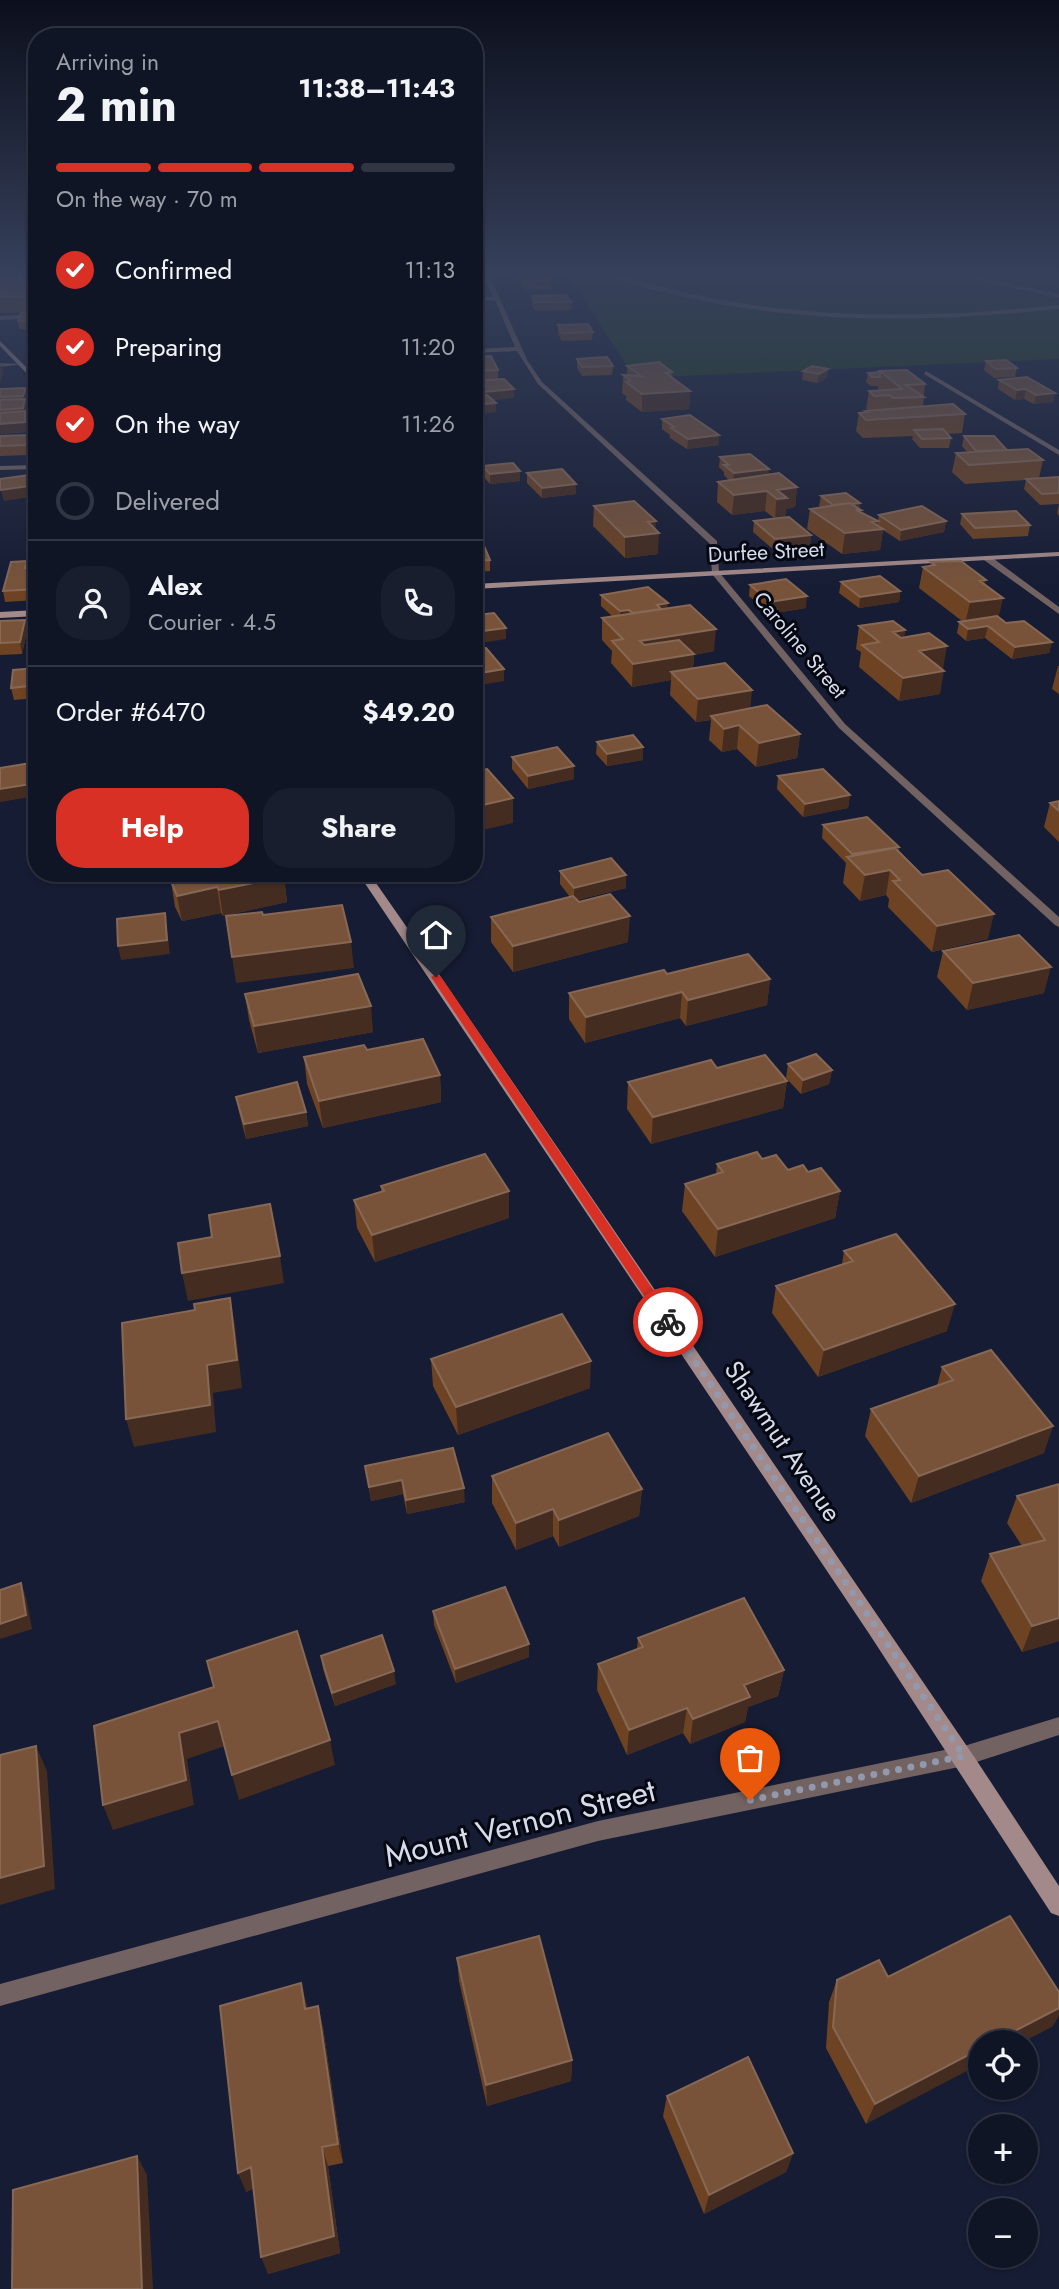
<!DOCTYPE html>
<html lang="en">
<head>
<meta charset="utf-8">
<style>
  :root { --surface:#101526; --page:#191e2e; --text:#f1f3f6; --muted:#9c9fa7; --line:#303443; --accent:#d93025 }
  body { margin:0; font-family:Jost,sans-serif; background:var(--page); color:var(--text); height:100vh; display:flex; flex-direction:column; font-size:26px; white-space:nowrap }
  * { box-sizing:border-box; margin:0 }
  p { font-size:23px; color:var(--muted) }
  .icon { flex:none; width:38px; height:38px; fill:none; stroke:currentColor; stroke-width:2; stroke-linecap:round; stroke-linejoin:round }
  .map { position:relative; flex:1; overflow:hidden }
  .panel { position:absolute; left:28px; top:28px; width:455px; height:854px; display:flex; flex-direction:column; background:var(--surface); border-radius:28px; box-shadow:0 2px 5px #0004,0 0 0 2px var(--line) }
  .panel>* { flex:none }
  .fabs { position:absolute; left:968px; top:2030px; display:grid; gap:14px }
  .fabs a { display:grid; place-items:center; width:70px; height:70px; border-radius:50%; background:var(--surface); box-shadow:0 2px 5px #0004,0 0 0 2px var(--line); font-size:35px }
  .pin { position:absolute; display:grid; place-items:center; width:60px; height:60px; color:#fff; margin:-72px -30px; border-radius:50% 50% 50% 0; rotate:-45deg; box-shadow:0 0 7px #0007 }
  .pin .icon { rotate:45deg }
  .courier { position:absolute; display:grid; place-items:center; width:70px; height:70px; margin:-35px; border:5px solid #d93025; border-radius:50%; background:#fff; color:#222; box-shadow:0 2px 9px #0007 }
  .headline em { font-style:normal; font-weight:700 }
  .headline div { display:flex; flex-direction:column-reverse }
  .headline { display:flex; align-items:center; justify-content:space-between; height:119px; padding:0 28px }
  h1 { font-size:46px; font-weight:700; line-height:52px }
  .bar { display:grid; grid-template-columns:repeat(4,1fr); gap:10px 7px; align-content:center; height:84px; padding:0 28px }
  .bar i { height:9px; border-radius:5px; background:var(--line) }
  .bar .selected { background:var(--accent) }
  .bar p { grid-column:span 4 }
  .line { display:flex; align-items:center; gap:18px; padding:0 28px; border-top:2px solid var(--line) }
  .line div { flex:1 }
  .round { display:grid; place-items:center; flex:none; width:74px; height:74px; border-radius:28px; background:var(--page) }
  ol { padding:0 28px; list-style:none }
  li { display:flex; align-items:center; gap:21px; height:77px }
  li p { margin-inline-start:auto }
  li .icon { padding:7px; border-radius:50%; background:var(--accent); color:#fff; stroke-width:4 }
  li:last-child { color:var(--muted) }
  li i { width:38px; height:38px; border:4px solid var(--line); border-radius:50% }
  .action { display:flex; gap:14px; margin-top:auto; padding:14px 28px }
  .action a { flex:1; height:80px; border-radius:28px; background:var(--accent); color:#fff; font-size:28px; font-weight:700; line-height:80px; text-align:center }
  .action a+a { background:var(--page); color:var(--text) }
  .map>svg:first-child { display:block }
  .green { fill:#1f3d1f }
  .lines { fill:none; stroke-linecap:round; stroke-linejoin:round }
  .lane { fill:#726262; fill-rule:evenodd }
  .street { fill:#726262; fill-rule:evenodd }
  .secondary { fill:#a38989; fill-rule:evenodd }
  .wall { fill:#6d4323 }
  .shaded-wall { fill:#452c20 }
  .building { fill:#785339; stroke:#876855; stroke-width:2 }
  .route { fill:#d93025 }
  .done { stroke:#9399ac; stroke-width:7; stroke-dasharray:0 12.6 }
  .labels { text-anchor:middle; stroke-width:6; stroke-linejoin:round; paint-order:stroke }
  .far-street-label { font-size:21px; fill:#d7dced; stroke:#050711 }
  .street-label { font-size:26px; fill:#d7dced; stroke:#050711 }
  .near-street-label { font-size:32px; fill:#d7dced; stroke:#050711 }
</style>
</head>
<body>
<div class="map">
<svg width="1059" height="2289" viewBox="0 0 1059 2289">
  <rect width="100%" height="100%" fill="#161c33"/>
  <path class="green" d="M565,270H1059V359L635,378Z"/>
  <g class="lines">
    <path class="lane" d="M594,270H603C758,320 898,322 1059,305V309C933,322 806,325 681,296C653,290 621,283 594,270Z
      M933,270H944L1059,294V298Z"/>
    <path class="street" d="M474,272L492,281L527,360L542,382L717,541L719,572L845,724L1059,917V927L1055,925L839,728L712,574L710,544L538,384L517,351L474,353V349L515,347L495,300L474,301V297H493L487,282L474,275Z
      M37,314V318L0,320V316Z
      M0,363L23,364L0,367Z
      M926,371L1059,450V455L924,374Z
      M37,465V469L0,470V466Z
      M984,556H990L1059,607V614L984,560Z
      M1059,1717V1735L964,1766L598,1841L0,2006V1984L598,1821L964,1746Z"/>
    <path class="secondary" d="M0,341L37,378V384L0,346Z
      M1059,552V556L474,589V584Z
      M37,610V616L0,618V612Z
      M358,873H369L408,929L975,1758L1059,1886V1916L1051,1913L868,1632Z"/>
  </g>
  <path class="wall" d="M519,270H543L551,280V289L525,290L518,279V271H519Z
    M21,275L22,279L32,289H37V312L0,313V276Z
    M532,296L571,302V310L535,311L532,305Z
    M37,313V329H19L18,321Z
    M558,325L593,332L592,340L562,341L558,334Z
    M474,326L484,339V347L474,348Z
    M37,333V346H35L33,337Z
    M474,357L498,370V379L474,380Z
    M577,359L613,366L612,375L582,376L577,368Z
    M986,361L1017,368L1015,377L994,378L984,370Z
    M627,366L672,372V377L690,391L689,409L642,412L626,400V396L622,393L623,375H627Z
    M828,369L827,378L817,383L802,380L803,371Z
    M880,371L925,384L923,406L965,414L962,433L948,434L951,438L949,448H920L912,439L913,436L863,438L856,431L859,413L866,412V411L868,410L866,409L869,391H880L878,389V386H871L866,382L868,373L880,372Z
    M999,380L1055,393L1053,402L1034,404L1024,399L1015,400L998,389Z
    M26,388L28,397L26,404L27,432L0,434V389Z
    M662,419L719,435V445L687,449L670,438V435L662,429Z
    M29,435L31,444L28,455L0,456V436Z
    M964,436L1043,460L1039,478L1059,477V516L1057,513L1059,504L1040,505L1024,489L1026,480L965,484L952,472L956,453L967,452L962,446Z
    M720,457L769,475L797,487L795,507L786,509L785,517L811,535L810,545L774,550L753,532L754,521L774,518L765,511L732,515L717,502L718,482L730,481L724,475V472L719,467Z
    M482,466L520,471V481L490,484L483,476Z
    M527,473L576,494L542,498L527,483Z
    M821,496L860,503L859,508L861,510V513L878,521L877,525L879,515L946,521L944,532L900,541L883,530L880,550L842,554L807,529L810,509L820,507L819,506Z
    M37,497V523L30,524L28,513Z
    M594,506L655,529L658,554L625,558L593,526Z
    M962,514L1030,525L1028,536L973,539L960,524Z
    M474,541L490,560V571L474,572Z
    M27,561L29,567H37V600L5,602L3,591Z
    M931,562L985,585L999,618L1006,623L1052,642L1049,653L1012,659L985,638L966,641L957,633L959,622L962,621L919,588L923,567L930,566Z
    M841,582L900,591L899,602L859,608L839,593Z
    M750,585L806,608L769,614L749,596Z
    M601,595L668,608L714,651L694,655L693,668L750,709L800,734L797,758L756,767L737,749L722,752L709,740L711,720L696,722L670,695L671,680L632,687L611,663L612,651L602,640V618L612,616L601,606Z
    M25,620L27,631L22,654L0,655V621Z
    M859,626L905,630L904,637L943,669H942L940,694L899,701L859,667L861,652L856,649Z
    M1058,666H1059V694L1052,689Z
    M37,668V698L14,700L11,688Z
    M597,742L643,747V760L607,766L596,754Z
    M512,757L574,779L528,789L512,769Z
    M778,776L850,795L848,808L803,817L777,789Z
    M1059,801V842L1044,827L1050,803Z
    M823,825L899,847V852L988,939L932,952L888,907L889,899L886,895L860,901L843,883L846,863L822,838Z
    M560,871L626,888L577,900L628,942L513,972L491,942V917L570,897L560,884Z
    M284,877L287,902L223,916L221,913L182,921L175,907L171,881Z
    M943,951L1044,993L967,1010L937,977Z
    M770,979L767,1005L686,1026L680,1018L585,1043L569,1019V993Z
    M245,994L373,1032L258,1053L249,1020Z
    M367,1050L440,1075L441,1102L323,1128L307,1084L304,1057Z
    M788,1064L832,1070L829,1084L801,1094L786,1078Z
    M717,1068L787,1081L783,1108L651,1144L627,1109L628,1082Z
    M236,1097L306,1112L308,1126L246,1139L239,1112Z
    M762,1159L788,1170L808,1172L840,1191L835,1218L715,1257L682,1211L685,1184L716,1174L717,1164Z
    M381,1186L509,1218L375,1262L357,1228L354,1200L381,1192Z
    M844,1251L947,1331L818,1377L772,1313L776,1286L842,1264Z
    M431,1359L590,1388L458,1435L433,1386Z
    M942,1367L1044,1453L911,1503L865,1436L871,1409L937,1386Z
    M365,1466L465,1502L407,1514L403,1494L371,1501Z
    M492,1476L642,1489L639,1516L559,1547L553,1536L516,1550L492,1503Z
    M1059,1484V1641L1022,1652L981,1581L990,1554L1022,1546L1007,1523L1017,1496Z
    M433,1611L529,1657L456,1683L434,1625Z
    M638,1638L784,1670L778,1696L748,1707L745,1722L690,1744L683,1733L627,1755L597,1690L598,1664L637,1649Z
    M321,1656L396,1684L335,1706L323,1669Z
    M457,1958L572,2060L571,2081L487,2106L459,1981Z
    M888,1977L1053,2026L1022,2042H980L866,2124L826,2048L829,2002L837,1980Z
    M307,2008L323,2027L343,2163L328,2166L340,2253L268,2274L254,2188L246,2192Z
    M667,2096L793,2153L786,2172L704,2214L663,2116Z"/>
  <path class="shaded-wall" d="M29,270H37V277L30,278Z
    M30,278L33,294L25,289Z
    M2,364L3,373L0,384V369Z
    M828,369L827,378L817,383L819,374Z
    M26,388L28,397L26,404L27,432L0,434V424L25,418L23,408L24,401L23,396Z
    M514,389V398L474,402V393Z
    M1026,389L1024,399L1015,400L1017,390Z
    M690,391L689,409L642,412V394Z
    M1055,393L1053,402L1034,404L1036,395Z
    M496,403V412L474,415V405Z
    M29,435L31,444L28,455L26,445Z
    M719,435V445L687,449L688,439Z
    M769,469L768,479L733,483L734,473Z
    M520,471V481L490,484V474Z
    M576,484V494L542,498V488Z
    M37,485V496L4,501L1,490Z
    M797,487L795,507L786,509L785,518L775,519L777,490Z
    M767,491L765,511L732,515L734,495Z
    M860,503L859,510H861L858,530L834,506Z
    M656,521L655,533H659L658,554L625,558V537L648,522Z
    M878,521L876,530L883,529L880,550L842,554L845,533L872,522Z
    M946,521L944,532L900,541L901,530Z
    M811,535L810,545L774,550L775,539Z
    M986,580L982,601L1003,598L998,620L965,624L970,602L980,581Z
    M900,591L899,602L859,608L860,597Z
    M807,596L806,608L769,614L770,602Z
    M668,603L667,615L657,605Z
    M629,610L628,622L620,623V611Z
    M25,620L27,631L22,654L20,642Z
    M988,626L985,638L966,641L968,629Z
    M506,628V639L474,644V632Z
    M716,629L714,651L694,655L692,677L671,672V680L632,687L633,664L640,641Z
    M905,630L902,653L893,632Z
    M1052,642L1049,653L1012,659L1015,647Z
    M947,646L943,669L915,674L919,651Z
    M504,669V681L474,686V674Z
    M944,671L940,694L899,701L903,678Z
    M752,690L750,713L711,716V720L696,722L698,699Z
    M739,725L737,749L722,752L724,729Z
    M800,734L797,758L756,767L759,743Z
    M643,747V760L607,766V754Z
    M574,766V779L528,789V776Z
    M37,783V796L0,802V789Z
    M850,795L848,808L803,817L805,804Z
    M513,798V823L474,832V807Z
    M899,847L897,860L851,861L852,854Z
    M890,870L886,895L860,901L865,875Z
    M626,875V888L574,901V888Z
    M284,877L287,902L223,916L219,890Z
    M217,887L221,913L182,921L177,896Z
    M165,913L170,954L121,960L118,946Z
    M994,914L988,939L932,952L937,926Z
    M630,916L628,942L513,972V946Z
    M351,942L354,968L236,983L232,957Z
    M1051,967L1044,993L967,1010L973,983Z
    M770,979L767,1005L686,1026L688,1000Z
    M682,992L680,1018L585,1043L586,1017Z
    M371,1006L373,1032L258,1053L254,1026Z
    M832,1070L829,1084L801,1094L803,1080Z
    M440,1075L441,1102L323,1128L319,1101Z
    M787,1081L783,1108L651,1144L653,1117Z
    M306,1112L308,1126L246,1139L244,1124Z
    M509,1191V1218L375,1262L372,1235Z
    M840,1191L835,1218L715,1257L718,1229Z
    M280,1256L284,1283L188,1301L182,1273Z
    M230,1298L235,1325L242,1388L213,1393L216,1432L134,1447L126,1419L207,1365Z
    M955,1304L947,1331L818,1377L824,1350Z
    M591,1361L590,1388L458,1435L456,1407Z
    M1053,1426L1044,1453L911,1503L919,1476Z
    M402,1480L403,1494L371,1501L369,1487Z
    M464,1488L465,1502L407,1514L406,1500Z
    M642,1489L639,1516L559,1547V1520Z
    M553,1509V1536L516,1550V1523Z
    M21,1583L26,1597L32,1629L0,1639V1624Z
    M1059,1618V1641L1022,1652L1032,1626Z
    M529,1644V1657L456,1683L455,1669Z
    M784,1670L778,1696L748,1707L745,1722L690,1744L693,1719L744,1685Z
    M394,1671L396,1684L335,1706L332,1693Z
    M687,1708L683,1733L627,1755L629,1730Z
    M218,1721L225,1746L187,1759L194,1805L113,1830L103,1805L179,1733Z
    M330,1740L335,1765L239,1800L232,1775Z
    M36,1746L47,1771L55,1889L0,1905V1878Z
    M301,1983L307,2005L311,2030L305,2009Z
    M318,2006L323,2027L343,2163L338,2144Z
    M1059,2008V2016L1053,2026L1022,2042H994Z
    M980,2049V2064L866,2124L875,2104Z
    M572,2060L571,2081L487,2106L486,2085Z
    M322,2147L328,2166L340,2253L268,2274L261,2257Z
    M793,2153L786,2172L704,2214L709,2195Z
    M137,2156L147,2175L153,2289H142Z
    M251,2167L259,2186L246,2192L238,2173Z"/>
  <path class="building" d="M521,270H543L551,280L525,282L518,271H522Z
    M21,275L19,280L0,281V276Z
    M30,278L25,289H37V296L0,297V282Z
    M566,295L571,302H535L532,296Z
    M21,313H37V320L18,321Z
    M588,324L593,332L562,333L558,325Z
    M477,325L484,339H474V326Z
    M491,356L498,370L474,371V357Z
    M607,357L613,366L582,367L577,359Z
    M1006,360L1017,368L996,369L986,361Z
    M659,362L672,372L666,373L690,391L642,394L626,382L631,381L623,375L641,376L627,366Z
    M812,366L828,369L819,374L803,371Z
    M907,370L925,384L906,385L924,397L893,398L889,395L874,396L869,391L902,389L880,371Z
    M880,372V377H872L868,373Z
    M1027,377L1055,393L1036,395L1026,389L1017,390L999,380Z
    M504,379L514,389L474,393V381Z
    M26,388L23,396L0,397V389Z
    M487,395L496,403L474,405V396Z
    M25,399L23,408L0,410V400Z
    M953,404L965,414L866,420L859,413L868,412L866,411Z
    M25,411V422L0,424V413Z
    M690,415L719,435L688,439L671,428L674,427L662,419Z
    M943,429L951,438L922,439L914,430Z
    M29,435L26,445L0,446V436Z
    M964,436H994L1007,450L976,451Z
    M1028,449L1043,460L969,465L956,453Z
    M750,454L769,469L734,473L724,465H729L720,457Z
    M513,463L520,471L490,474L482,466Z
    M562,469L576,484L542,488L527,473Z
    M779,473L797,487L777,490L787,498L777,499L767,491L734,495L718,482Z
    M37,474V485L1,490L0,488V479Z
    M1059,477V493L1042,494L1026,479Z
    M846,493L860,503L852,504L850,503L833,505L821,496Z
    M37,497V513H28L32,498Z
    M634,501L656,521L648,522L659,533L625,537L594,506Z
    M850,503L861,510H856L878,521L872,522L883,529L845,533L810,509Z
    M922,506L946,521L901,530L879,515Z
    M1016,511L1030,525L975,528L962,514Z
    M789,517L811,535L775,539L754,521Z
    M474,541H482L490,560L474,561Z
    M27,561L25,568L37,567V589L3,591L11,562Z
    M961,561L986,580L980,581L1003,598L970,602L923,567L935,565L931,562Z
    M880,576L900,591L860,597L841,582Z
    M786,579L807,596L770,602L750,585Z
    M648,587L668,603L657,605L661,609L633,613L629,610L620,611L601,595Z
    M690,605L716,629L640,641L644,645L679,640L694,654L633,664L612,641L623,639L602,618Z
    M474,612L477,615L494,613L506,628L474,632Z
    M997,616L1006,623L1024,621L1052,642L1015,647L988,626L968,629L959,622Z
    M25,620L20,642L0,643V621Z
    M893,621L905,630L893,632L901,638L929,633L947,646L919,651L944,671L903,678L862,645L879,642L859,626Z
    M486,648L504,669L474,674V650Z
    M725,663L752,690L698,699L671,672Z
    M37,668V685L11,688L13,670Z
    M767,705L800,734L759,743L739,725L724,729L711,716Z
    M633,735L643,747L607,754L597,742Z
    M557,747L574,766L528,776L512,757Z
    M37,762V783L0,789V768Z
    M487,769L513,798L474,807V772Z
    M823,769L850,795L805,804L778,776Z
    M1059,801V811L1050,803Z
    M867,817L899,847L852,854L823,825Z
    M895,848L922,875L948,870L994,914L937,926L893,881L900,880L890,870L865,875L847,857Z
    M611,858L626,875L574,888L560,871Z
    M209,873H282L284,877L219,890L217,887L177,896L171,881Z
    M610,894L630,916L513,946L491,917L573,896L579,902Z
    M342,905L351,942L232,957L226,916L262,912L263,915Z
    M165,913L167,940L118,946L117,919Z
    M1019,935L1051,967L973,983L943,951Z
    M748,954L770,979L688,1000L682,992L586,1017L569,993L664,970L667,974Z
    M358,974L371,1006L254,1026L245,994Z
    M423,1039L440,1075L319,1101L304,1057L364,1045L367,1050Z
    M816,1054L832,1070L803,1080L788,1064Z
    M765,1055L787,1081L653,1117L628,1082L711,1060L717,1068Z
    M297,1082L306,1112L244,1124L236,1097Z
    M757,1152L762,1159L776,1155L788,1170L803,1165L808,1172L821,1168L840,1191L718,1229L685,1184L723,1172L717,1164Z
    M485,1154L509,1191L372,1235L354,1200L384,1191L381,1186Z
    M270,1204L280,1256L182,1273L178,1243L212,1237L209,1215Z
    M896,1234L955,1304L824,1350L776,1286L853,1261L844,1251Z
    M230,1298L237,1360L207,1365L210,1405L126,1419L122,1323L195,1310L194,1304Z
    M562,1314L591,1361L456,1407L431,1359Z
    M991,1350L1053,1426L919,1476L871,1409L953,1380L942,1367Z
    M608,1433L642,1489L559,1520L553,1509L516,1523L492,1476Z
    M453,1448L464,1488L406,1500L402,1480L369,1487L365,1466Z
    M1059,1484V1618L1032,1626L990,1554L1045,1540L1017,1496Z
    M21,1583L26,1615L0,1624V1590Z
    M505,1587L529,1644L455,1669L433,1611Z
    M744,1598L784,1670L744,1685L750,1697L693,1719L687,1708L629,1730L598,1664L643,1647L638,1638Z
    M297,1631L330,1740L232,1775L218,1721L179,1733L186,1780L103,1805L94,1726L214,1687L207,1661Z
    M382,1635L394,1671L332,1693L321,1656Z
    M36,1746L44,1866L0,1878V1755Z
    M1010,1916L1059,1992V2008L994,2042H980V2049L875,2104L833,2027L837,1980L879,1960L888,1977Z
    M539,1936L572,2060L486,2085L457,1958Z
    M301,1983L305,2009L318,2006L338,2144L322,2147L334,2236L261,2257L251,2167L238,2173L220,2006Z
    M748,2057L793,2153L709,2195L667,2096Z
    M137,2156L142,2289H12L13,2190Z"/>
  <linearGradient id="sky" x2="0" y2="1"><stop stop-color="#0c0f1c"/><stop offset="0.46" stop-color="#36405b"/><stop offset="1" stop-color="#36405b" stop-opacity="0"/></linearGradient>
  <rect width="1059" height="591" fill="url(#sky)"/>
  <path class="route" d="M436,974L441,977L673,1319V1326H664L431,977Z"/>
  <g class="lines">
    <path class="done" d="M668,1322L964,1756L750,1800"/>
  </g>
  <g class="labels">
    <g class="far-street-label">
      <text transform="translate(766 552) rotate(-3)" y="7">Durfee Street</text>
      <text transform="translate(800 645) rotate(50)" y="7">Caroline Street</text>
    </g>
    <g class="street-label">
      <text transform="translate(783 1441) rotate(56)" y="9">Shawmut Avenue</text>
    </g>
    <g class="near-street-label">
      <text transform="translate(520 1823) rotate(-14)" y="11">Mount Vernon Street</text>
    </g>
  </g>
</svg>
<div class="fabs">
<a><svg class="icon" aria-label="locate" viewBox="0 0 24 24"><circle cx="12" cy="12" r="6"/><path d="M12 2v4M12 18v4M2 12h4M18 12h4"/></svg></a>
<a>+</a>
<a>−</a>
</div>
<div class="pin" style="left:750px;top:1800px;background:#ea580c"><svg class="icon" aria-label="bag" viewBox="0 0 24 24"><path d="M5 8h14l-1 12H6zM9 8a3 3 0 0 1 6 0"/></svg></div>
<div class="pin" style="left:436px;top:977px;background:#1f2937"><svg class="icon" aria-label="home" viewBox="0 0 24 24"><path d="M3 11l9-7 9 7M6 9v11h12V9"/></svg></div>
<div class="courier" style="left:668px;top:1322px"><svg class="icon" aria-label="bike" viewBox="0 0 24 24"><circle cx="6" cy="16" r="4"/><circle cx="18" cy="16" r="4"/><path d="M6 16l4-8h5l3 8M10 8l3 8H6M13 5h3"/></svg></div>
<section class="panel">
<div class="headline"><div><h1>2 min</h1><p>Arriving in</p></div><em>11:38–11:43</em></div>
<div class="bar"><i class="selected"></i><i class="selected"></i><i class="selected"></i><i></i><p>On the way · 70 m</p></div>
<ol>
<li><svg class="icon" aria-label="check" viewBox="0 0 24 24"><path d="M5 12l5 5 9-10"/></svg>Confirmed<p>11:13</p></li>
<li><svg class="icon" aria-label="check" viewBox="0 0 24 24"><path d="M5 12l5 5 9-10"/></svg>Preparing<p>11:20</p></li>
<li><svg class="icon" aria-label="check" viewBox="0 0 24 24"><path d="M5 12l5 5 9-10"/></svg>On the way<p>11:26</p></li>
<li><i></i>Delivered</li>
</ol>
<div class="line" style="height:126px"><a class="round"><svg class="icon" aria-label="person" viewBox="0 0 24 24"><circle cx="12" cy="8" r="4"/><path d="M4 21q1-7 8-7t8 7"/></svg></a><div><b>Alex</b><p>Courier · 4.5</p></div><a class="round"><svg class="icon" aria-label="phone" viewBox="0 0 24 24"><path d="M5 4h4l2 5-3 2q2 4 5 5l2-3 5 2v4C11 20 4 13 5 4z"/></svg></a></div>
<div class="line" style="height:91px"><div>Order #6470</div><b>$49.20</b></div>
<div class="action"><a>Help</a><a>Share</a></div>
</section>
</div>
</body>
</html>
